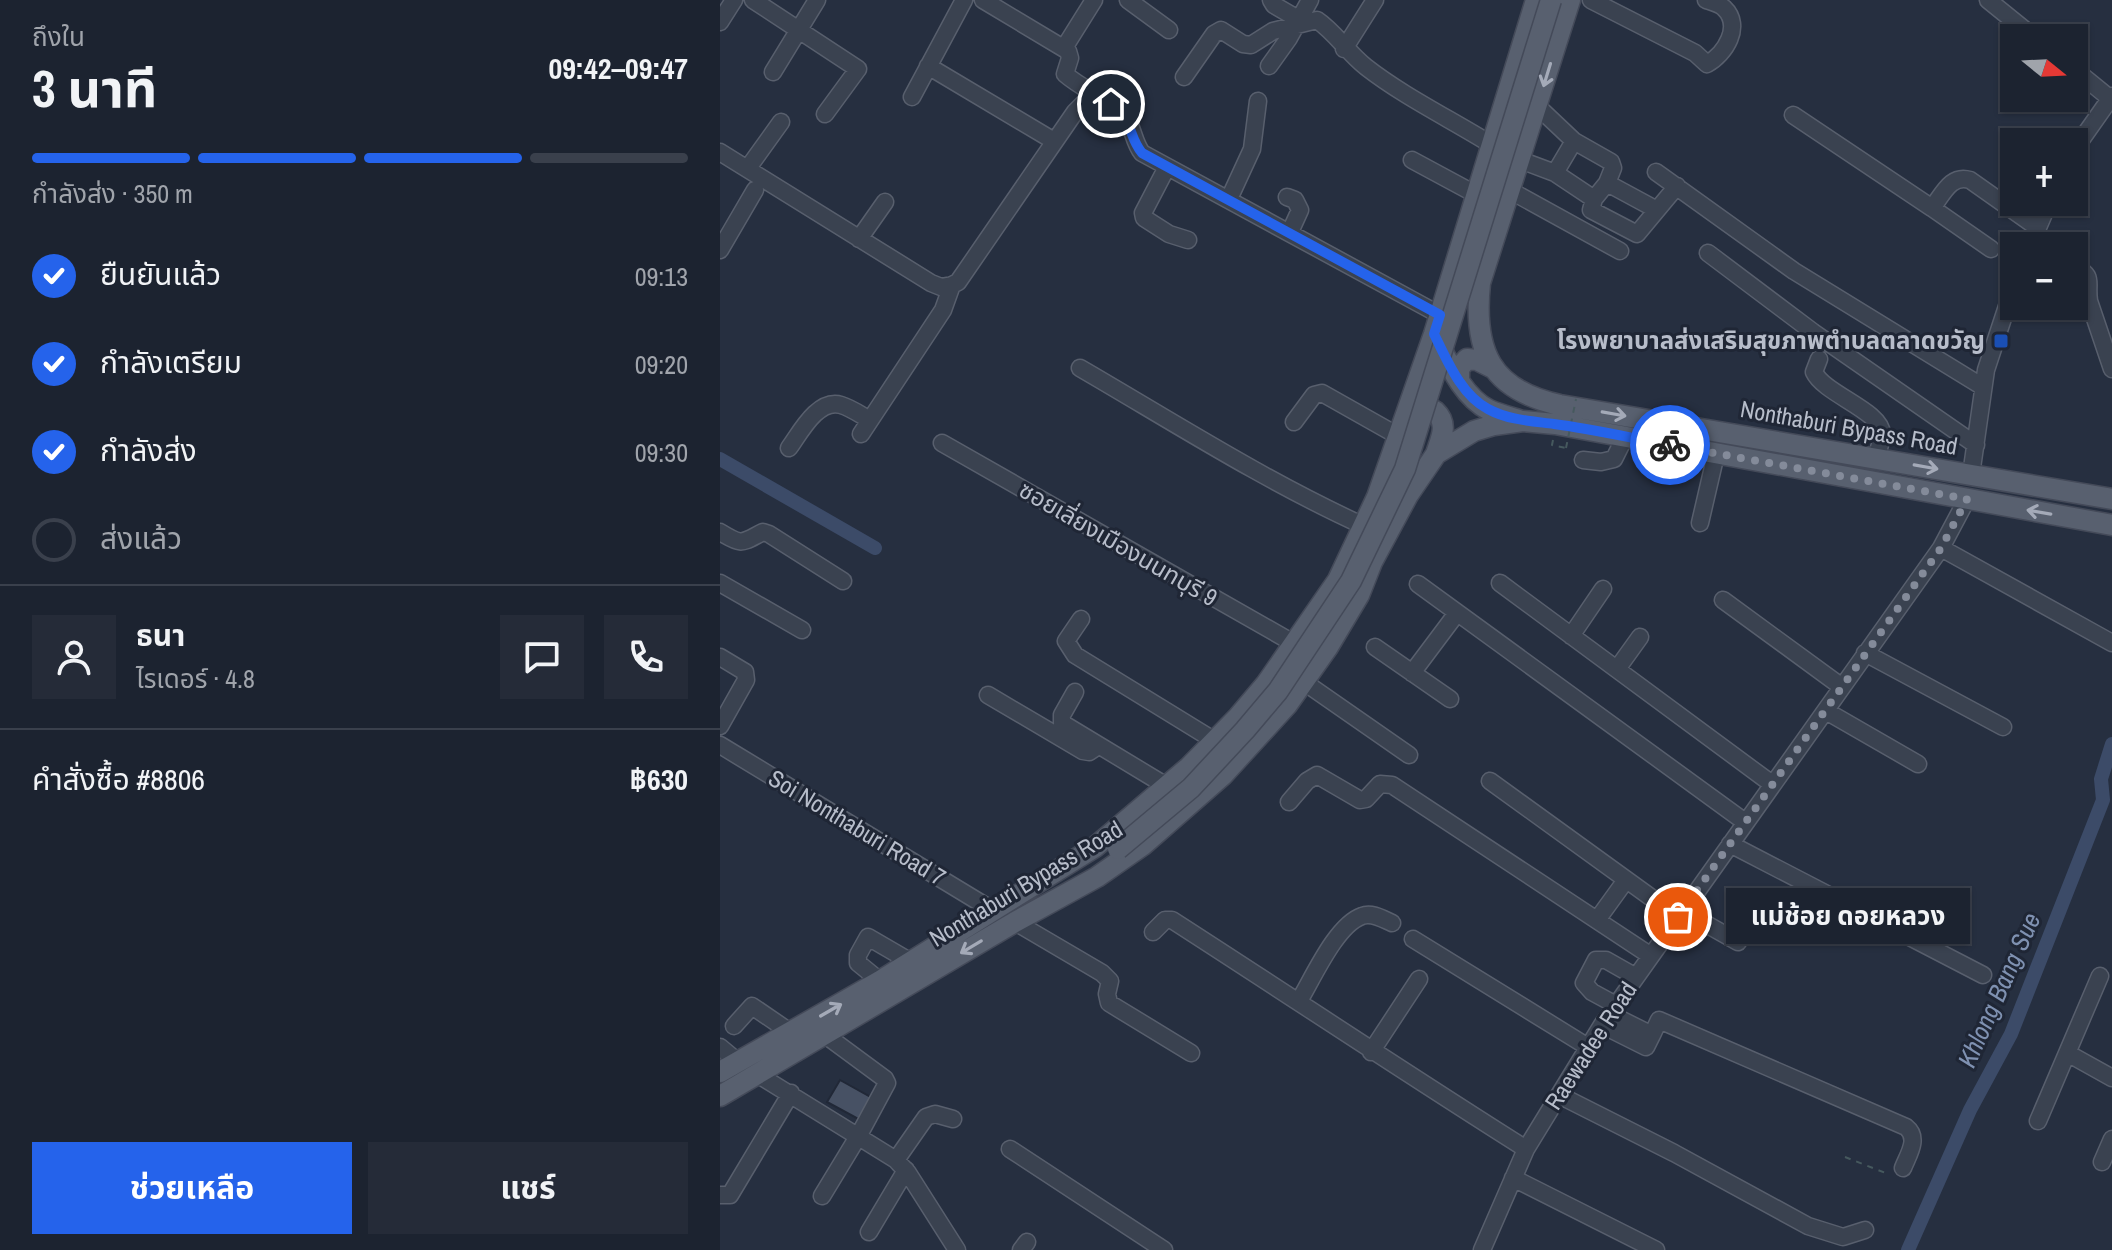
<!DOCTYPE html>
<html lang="th">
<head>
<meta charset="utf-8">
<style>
  :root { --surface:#1c2330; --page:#252b38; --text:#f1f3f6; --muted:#a0a4ab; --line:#3a404c; --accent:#2563eb }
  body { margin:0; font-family:"Archivo Narrow","Noto Sans Thai",sans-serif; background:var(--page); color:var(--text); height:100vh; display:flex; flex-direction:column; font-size:30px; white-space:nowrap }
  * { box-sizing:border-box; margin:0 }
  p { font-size:26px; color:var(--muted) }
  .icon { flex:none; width:44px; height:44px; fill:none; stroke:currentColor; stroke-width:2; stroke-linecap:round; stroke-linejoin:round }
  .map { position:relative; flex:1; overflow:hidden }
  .panel { display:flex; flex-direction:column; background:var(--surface); width:720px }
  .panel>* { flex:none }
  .needle { width:52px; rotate:108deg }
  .controls { position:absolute; left:1280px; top:24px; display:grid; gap:16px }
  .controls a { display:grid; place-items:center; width:88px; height:88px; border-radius:0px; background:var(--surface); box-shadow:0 2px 6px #0004,0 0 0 2px var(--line); font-size:40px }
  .pin { position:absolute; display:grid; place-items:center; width:68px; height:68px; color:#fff; margin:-34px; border:4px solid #fff; border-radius:50%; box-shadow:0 2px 8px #0007 }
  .courier { position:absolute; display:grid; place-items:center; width:80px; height:80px; margin:-40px; border:6px solid #2563eb; border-radius:50%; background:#fff; color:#222; box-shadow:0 2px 10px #0007 }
  .bubble { position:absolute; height:56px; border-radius:0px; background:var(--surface); box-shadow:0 2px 6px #0004,0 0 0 2px var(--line); font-size:26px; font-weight:700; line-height:56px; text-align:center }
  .summary em { font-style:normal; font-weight:700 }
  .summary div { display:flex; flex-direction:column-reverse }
  .summary { display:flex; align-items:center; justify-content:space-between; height:136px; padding:0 32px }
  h1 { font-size:52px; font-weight:700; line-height:60px }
  .bar { display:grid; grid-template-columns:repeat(4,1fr); gap:12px 8px; align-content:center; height:96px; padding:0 32px }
  .bar i { height:10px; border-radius:6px; background:var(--line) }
  .bar .selected { background:var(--accent) }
  .bar p { grid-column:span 4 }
  .line { display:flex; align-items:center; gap:20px; padding:0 32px; border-top:2px solid var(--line) }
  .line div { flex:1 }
  .round { display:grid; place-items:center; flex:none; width:84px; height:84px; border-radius:0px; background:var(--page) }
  ol { padding:0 32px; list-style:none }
  li { display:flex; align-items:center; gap:24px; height:88px }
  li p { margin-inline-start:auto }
  li .icon { padding:8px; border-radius:50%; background:var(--accent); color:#fff; stroke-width:4 }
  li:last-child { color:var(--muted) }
  li i { width:44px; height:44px; border:4px solid var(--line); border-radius:50% }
  .action { display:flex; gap:16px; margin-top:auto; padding:16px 32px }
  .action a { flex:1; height:92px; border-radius:0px; background:var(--accent); color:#fff; font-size:32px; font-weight:700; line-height:92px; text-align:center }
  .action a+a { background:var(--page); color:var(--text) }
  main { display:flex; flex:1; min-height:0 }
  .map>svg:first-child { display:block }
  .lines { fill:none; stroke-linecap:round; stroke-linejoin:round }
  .canal { stroke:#3c4b68; stroke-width:14 }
  .building { fill:#475164; stroke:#212837; stroke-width:2 }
  .minor-casing { stroke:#585f6d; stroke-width:19 }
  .major-casing { stroke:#444a59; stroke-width:23 }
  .path { stroke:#46595e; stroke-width:2; stroke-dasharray:6 6; stroke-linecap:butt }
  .minor { stroke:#3a4250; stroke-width:16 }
  .major { stroke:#58606f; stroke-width:20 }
  .major-bridge-casing { stroke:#444a59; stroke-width:23; stroke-linecap:butt }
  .path-bridge { stroke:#46595e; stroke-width:2; stroke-dasharray:6 6; stroke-linecap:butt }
  .major-bridge { stroke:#58606f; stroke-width:20 }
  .oneway { stroke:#a4aab8 }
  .done { stroke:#848b9a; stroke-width:8; stroke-dasharray:0 14.4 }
  .route { stroke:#2563eb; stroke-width:10 }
  .transit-dot { fill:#1a4fb4; stroke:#1f2635; stroke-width:3 }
  .labels { text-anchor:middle; stroke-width:6; stroke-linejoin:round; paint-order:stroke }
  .poi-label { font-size:24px; font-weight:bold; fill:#b7bdca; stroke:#1f2635; text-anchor:end }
  .street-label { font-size:24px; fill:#b7bdca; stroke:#1f2635 }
  .water-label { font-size:26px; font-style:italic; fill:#7f91b1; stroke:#1f2635 }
</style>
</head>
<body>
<main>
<section class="panel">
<div class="summary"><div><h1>3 นาที</h1><p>ถึงใน</p></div><em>09:42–09:47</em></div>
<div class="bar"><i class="selected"></i><i class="selected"></i><i class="selected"></i><i></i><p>กำลังส่ง · 350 m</p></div>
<ol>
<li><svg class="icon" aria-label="check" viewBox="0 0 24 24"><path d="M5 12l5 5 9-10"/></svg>ยืนยันแล้ว<p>09:13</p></li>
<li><svg class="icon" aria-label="check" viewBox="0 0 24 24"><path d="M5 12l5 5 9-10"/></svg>กำลังเตรียม<p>09:20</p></li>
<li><svg class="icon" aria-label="check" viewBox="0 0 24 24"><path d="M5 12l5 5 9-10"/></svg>กำลังส่ง<p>09:30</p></li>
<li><i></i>ส่งแล้ว</li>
</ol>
<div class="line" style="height:144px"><a class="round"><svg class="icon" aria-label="person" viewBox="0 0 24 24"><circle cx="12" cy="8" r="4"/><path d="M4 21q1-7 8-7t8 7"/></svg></a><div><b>ธนา</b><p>ไรเดอร์ · 4.8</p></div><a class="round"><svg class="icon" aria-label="chat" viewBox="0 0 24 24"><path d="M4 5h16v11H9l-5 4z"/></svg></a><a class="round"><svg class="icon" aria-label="phone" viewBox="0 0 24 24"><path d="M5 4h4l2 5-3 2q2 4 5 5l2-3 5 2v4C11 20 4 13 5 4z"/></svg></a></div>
<div class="line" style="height:104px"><div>คำสั่งซื้อ #8806</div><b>฿630</b></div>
<div class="action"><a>ช่วยเหลือ</a><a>แชร์</a></div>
</section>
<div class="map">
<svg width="1392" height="1250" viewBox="0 0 1392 1250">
  <rect width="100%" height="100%" fill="#262f40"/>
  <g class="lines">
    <path class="canal" d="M0,459L155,548
      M1188,1250L1250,1110L1291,1034L1383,800L1381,779L1392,744"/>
  </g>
  <path class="building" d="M120,1080L154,1099L142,1121L107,1102Z"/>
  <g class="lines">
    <defs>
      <path id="minor" d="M33,0L138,69L105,114
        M263,0L348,51L350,58L345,74C363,90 386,97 403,114C413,124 413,142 422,153L720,315
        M408,0L449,30
        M551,0L554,5L578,19
        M871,0L975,53L987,64C1005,54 1023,26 1004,8C1000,4 992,2 986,0
        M1268,0L1315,38
        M0,22L14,0
        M344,48L374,0
        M624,49L655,0
        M208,66L334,141
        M549,66L569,38L590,0
        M1354,69L1392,100
        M53,72L97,0
        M464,77L494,34L501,30L523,44L531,45L553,31L597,20C615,32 628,53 646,67C683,96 732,120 772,145
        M192,97L244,0
        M817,106L854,141L891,162L893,168L887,183
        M1073,115L1212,208C1223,194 1231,174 1250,180L1318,228
        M1354,150L1392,96
        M0,152L211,283L221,287L232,285
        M692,160L757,195
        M800,160L835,173L874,199L887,183L937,210
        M447,167L423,213L424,218L449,234L468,240
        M28,168L61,122
        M936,172L1074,271L1263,387
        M835,173L854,141
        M791,191L900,251
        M567,197L575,200L580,210L570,232
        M509,199L532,149L538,101
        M874,199L871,210L917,234L957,186
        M1212,208L1271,249
        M139,239L165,202
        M1310,246L1329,202
        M0,250L35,190
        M988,253L1093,332L1256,445
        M1354,265C1375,278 1366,280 1369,301L1392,369
        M1099,359L1094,372C1104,394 1162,411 1162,434C1162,442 1158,451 1155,459
        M360,368C453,422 545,481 644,526
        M574,422L594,395L602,393L680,437
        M141,434L223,310L232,285L238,282L355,112L372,95
        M222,443L575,644
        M69,448C80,433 98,398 121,405C131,408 141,415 150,420
        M863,460L881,462L894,459L905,437
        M1251,475L1266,370L1294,285
        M980,523L996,454
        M0,532C23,546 21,543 43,532L49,534L123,581
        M1221,548L1392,643
        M0,583L82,630
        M780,583L1052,784
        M698,584L1025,822
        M1003,600L1122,687
        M361,619L346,641L355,655L495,741
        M851,636L883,589
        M655,647L730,699
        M1145,653L1283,727
        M0,657L25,672L26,680L0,726
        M897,669L920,637
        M692,673L737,613
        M584,682L689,755
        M355,692L342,715V723L448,787
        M268,695L363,751L369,752L378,746
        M1106,711L1198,764
        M0,745L274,911
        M770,781L958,917
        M569,802L587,781L597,775L640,800L646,799L660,784L672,785L931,956
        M1010,844L1263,975
        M963,911L1018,942
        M877,920L906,880
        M295,922L382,973L390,981L387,994L389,1003L471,1053
        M433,932L445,920H452C570,996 687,1074 806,1149
        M693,939L868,1047
        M160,981L138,963V955L148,937L191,962
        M579,1001C593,978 616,925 642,916C652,912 663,919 672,923
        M896,1005L872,992L864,983L876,960H886L916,977
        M890,1014L932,1035L939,1020L1186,1127C1200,1138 1188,1155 1183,1168
        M882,1025L926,1047L932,1035
        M14,1026L32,1006L70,1032
        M0,1047L18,1062
        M651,1052L699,979
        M1349,1054L1392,1078
        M37,1074L176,1160L188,1173L237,1250
        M839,1095L954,1153L1088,1226L1123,1237L1145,1230
        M1318,1121L1380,976
        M290,1149L444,1250
        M176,1160L206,1117L215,1114L233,1119
        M1382,1162L1392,1139
        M793,1178L936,1250
        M0,1195H10L71,1093
        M102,1196L139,1135L167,1083L165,1079L104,1034
        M149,1232L186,1170
        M301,1250L307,1242
        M762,1250L806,1149L882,1025L1221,548L1247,499"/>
      <path id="major" d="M850,0L760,283C753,351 770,390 840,405L1392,499
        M717,340C729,364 743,397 769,410C778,414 789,417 799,420
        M739,380V368L747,359L757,360L773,368
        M691,423L706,411H715C729,424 721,438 716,454
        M0,1072L160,981L375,847L469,767L518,717L546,684L618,580L657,497L714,334L816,0
        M0,1096L295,922L377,877L423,845L503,775L567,705L608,647L639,595L652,562L688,495L716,454L754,431L774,425L803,421L835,424L1392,525"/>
    </defs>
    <use href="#minor" class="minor-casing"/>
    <use href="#major" class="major-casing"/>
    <path class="path" d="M833,440L832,445L846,448
      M1125,1157L1168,1174"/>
    <use href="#minor" class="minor"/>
    <use href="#major" class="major"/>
    <defs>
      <path id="major-bridge" d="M398,849L471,788L525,730L558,691L631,581L685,469L831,0"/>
    </defs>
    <use href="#major-bridge" class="major-bridge-casing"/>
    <path class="path-bridge" d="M846,448L856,399"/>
    <use href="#major-bridge" class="major-bridge"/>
  </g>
  <defs><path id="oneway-shaft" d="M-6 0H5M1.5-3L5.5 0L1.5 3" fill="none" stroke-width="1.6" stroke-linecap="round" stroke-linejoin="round" transform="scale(2)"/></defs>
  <g class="oneway">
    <use href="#oneway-shaft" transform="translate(827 75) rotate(107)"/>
    <use href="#oneway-shaft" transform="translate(894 414) rotate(10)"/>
    <use href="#oneway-shaft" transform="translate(1206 467) rotate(10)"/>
    <use href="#oneway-shaft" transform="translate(1319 512) rotate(-170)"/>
    <use href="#oneway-shaft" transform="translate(251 947) rotate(149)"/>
    <use href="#oneway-shaft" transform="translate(111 1010) rotate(-30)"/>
  </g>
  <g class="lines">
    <path class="done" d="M950,445L1247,499L1221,548L958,917"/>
    <path class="route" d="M391,104C415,123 407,134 422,153L720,315L714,334C727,360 741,395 768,409C788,420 811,421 834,424C873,429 911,438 950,445"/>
  </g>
  <rect class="transit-dot" x="1273" y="333" width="16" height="16" rx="4"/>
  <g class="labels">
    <g class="poi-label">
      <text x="1265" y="349">โรงพยาบาลส่งเสริมสุขภาพตำบลตลาดขวัญ</text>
    </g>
    <g class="street-label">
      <text transform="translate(1129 428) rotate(10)" y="8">Nonthaburi Bypass Road</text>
      <text transform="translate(398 544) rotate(30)" y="8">ซอยเลี่ยงเมืองนนทบุรี 9</text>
      <text transform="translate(137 828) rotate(31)" y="8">Soi Nonthaburi Road 7</text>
      <text transform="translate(306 884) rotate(-31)" y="8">Nonthaburi Bypass Road</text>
      <text transform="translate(871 1046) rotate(-57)" y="8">Raewadee Road</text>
    </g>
    <g class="water-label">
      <text transform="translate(1279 990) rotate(-66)" y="9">Khlong Bang Sue</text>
    </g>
  </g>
</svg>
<div class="controls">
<a><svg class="needle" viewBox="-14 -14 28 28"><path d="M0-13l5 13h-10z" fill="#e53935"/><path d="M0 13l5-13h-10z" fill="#a0a4ab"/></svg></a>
<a>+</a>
<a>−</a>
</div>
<div class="pin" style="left:958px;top:917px;background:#ea580c"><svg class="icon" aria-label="bag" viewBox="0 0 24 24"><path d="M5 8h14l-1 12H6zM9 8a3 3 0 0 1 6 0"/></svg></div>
<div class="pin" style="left:391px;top:104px;background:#1f2937"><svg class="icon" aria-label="home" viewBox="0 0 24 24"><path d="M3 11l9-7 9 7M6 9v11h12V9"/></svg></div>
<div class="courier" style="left:950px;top:445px"><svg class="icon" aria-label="bike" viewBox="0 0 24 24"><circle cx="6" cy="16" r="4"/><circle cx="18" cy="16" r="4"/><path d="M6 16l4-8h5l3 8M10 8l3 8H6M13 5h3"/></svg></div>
<div class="bubble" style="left:1006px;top:888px;width:244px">แม่ช้อย ดอยหลวง</div>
</div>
</main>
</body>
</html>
